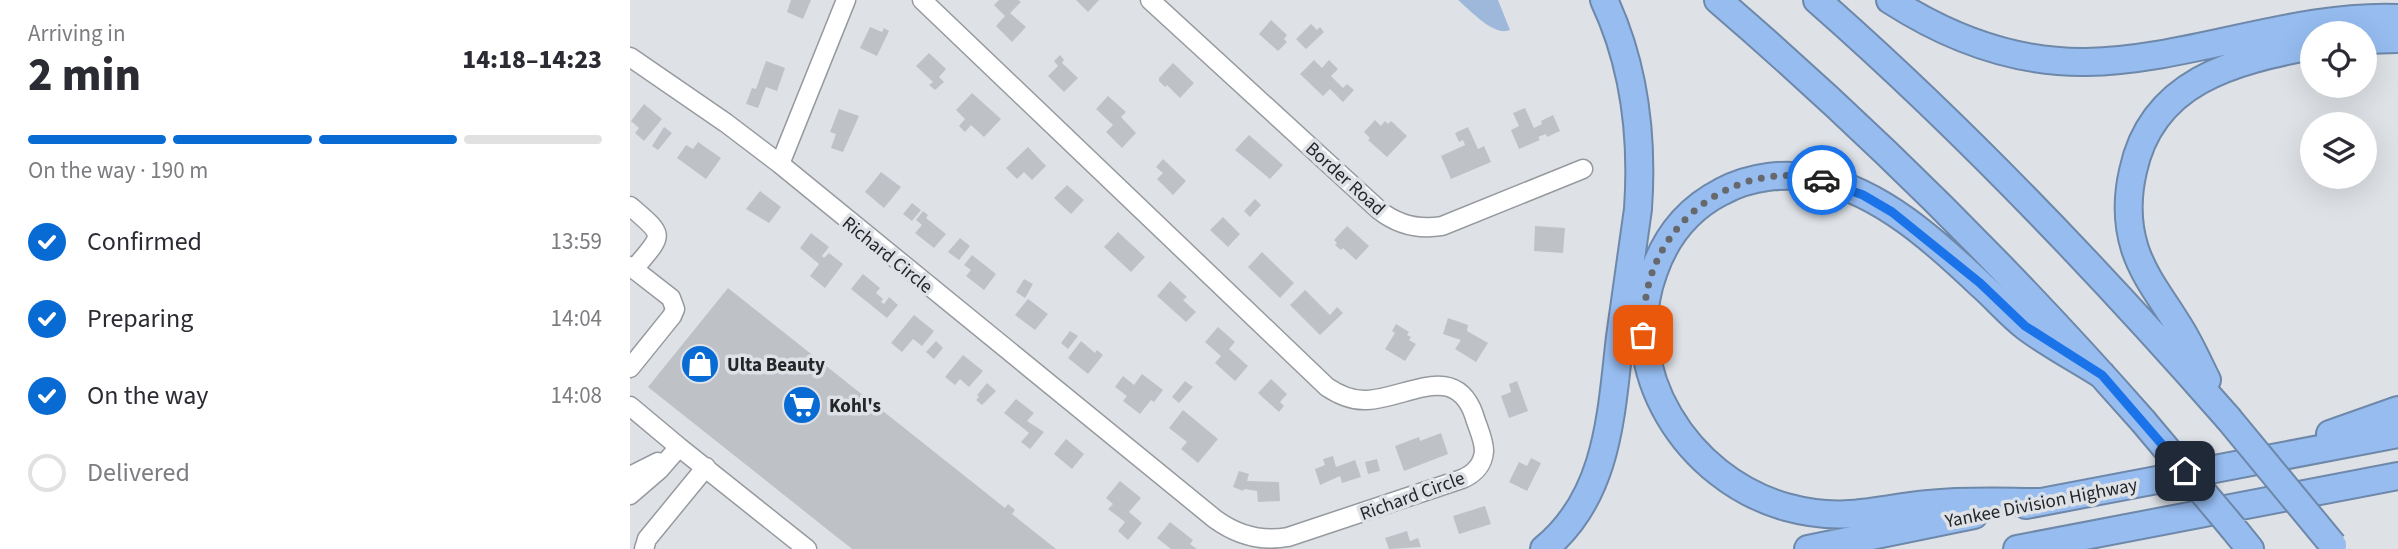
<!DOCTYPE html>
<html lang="en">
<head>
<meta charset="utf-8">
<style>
  :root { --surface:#fff; --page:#f2f2f3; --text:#2b2b33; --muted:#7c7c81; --line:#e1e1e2; --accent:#086bd4 }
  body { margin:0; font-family:"Source Sans 3",sans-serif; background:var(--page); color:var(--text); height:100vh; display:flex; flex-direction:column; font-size:26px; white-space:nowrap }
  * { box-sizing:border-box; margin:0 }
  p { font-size:23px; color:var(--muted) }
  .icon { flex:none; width:38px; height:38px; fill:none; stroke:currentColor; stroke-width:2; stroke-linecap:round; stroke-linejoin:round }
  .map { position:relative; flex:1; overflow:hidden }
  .sheet { display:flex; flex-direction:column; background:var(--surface); width:630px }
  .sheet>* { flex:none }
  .tools { position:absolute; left:1670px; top:21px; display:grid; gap:14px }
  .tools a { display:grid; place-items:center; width:77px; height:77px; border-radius:50%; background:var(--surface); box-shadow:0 7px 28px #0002; font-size:35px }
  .pin { position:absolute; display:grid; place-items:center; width:60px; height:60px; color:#fff; margin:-30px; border-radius:14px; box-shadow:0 4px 10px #0006 }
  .courier { position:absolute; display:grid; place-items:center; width:70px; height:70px; margin:-35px; border:5px solid #1a73e8; border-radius:50%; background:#fff; color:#222; box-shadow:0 2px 9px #0007 }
  .head em { font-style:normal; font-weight:800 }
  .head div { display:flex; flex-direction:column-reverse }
  .head { display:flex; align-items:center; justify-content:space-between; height:119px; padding:0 28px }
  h1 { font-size:46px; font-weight:800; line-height:52px }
  .bar { display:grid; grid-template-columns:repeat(4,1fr); gap:10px 7px; align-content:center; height:84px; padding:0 28px }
  .bar i { height:9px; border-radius:5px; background:var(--line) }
  .bar .selected { background:var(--accent) }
  .bar p { grid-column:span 4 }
  ol { padding:0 28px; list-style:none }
  li { display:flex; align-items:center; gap:21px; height:77px }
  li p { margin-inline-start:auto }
  li .icon { padding:7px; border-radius:50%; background:var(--accent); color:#fff; stroke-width:4 }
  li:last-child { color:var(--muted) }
  li i { width:38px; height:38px; border:4px solid var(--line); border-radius:50% }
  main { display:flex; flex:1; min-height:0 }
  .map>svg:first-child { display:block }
  .green { fill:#9eb8db }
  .building { fill:#bec2c7 }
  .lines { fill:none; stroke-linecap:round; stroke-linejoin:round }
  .minor-casing { stroke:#969a9f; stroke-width:21 }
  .highway-casing { stroke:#6e88aa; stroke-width:30 }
  .minor { stroke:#fff; stroke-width:18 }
  .highway { stroke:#96bcf0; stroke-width:26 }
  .highway-bridge-casing { stroke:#6e88aa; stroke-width:30; stroke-linecap:butt }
  .highway-bridge { stroke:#96bcf0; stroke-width:26 }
  .done { stroke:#66686b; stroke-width:7; stroke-dasharray:0 12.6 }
  .route { stroke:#1a73e8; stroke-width:9 }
  .labels { text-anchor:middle; stroke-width:7; stroke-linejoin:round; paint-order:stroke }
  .street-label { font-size:19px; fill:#252628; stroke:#dee2e7 }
  .poi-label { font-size:19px; font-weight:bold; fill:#252628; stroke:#dee2e7; text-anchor:start }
</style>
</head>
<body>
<main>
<section class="sheet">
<div class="head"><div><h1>2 min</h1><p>Arriving in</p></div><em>14:18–14:23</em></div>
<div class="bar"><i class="selected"></i><i class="selected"></i><i class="selected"></i><i></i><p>On the way · 190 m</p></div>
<ol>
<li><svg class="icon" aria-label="check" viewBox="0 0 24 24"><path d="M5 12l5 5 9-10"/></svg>Confirmed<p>13:59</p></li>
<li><svg class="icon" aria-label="check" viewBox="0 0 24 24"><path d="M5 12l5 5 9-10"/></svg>Preparing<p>14:04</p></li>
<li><svg class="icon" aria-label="check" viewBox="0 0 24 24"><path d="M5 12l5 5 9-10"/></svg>On the way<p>14:08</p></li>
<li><i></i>Delivered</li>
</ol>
</section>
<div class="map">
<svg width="1768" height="549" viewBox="0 0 1768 549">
  <rect width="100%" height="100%" fill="#dee2e7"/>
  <path class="green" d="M828,0H868L880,30C864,37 840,10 828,0Z"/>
  <path class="building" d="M161,0H181L173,19L157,12Z
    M369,0H388L391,2L380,13L396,27L382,42L366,26L375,16L364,5Z
    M446,0H469L458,12Z
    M641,20L657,35L654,39L657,42L648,51L629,34Z
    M681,24L687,30L690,27L694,32L676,49L666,39Z
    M240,27L252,32L254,28L259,31L247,56L230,48Z
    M299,53L316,69L309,77L314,82L305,90L299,85L303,82L286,66Z
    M430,55L434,60L432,63L448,78L434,92L418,76L428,66L424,61Z
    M684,60L692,68L699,60L708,69L701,76L713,88L717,84L724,90L713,102L700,89L693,96L670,74Z
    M136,61L155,68L147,91L136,87L128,108L116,104L122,88L126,89Z
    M543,63L564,83L550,98L537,85L535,87L529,81V78Z
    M342,93L371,119L354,137L341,125L335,132L329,126L335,119L326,110Z
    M478,96L496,112L491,117L506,133L492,148L476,132L483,125L466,109Z
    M14,104L32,119L14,141L5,133L9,128L1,121Z
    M895,108L904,128L912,124L911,121L923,115L930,131L917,137L916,134L908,137L910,140L889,149L881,130L889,126L883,113Z
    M209,109L229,116L213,152L201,148L206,134L200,132Z
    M745,120L751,126L755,121L758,124L761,121L777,136L757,157L738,140L740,138L734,132Z
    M34,127L42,133L28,150L22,146Z
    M838,127L848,149L854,146L861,162L821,179L811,156L835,145L833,140L829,142L825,133Z
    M619,135L653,165L640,179L605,150Z
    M68,142L91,158L76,179L47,158L56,145L63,149Z
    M398,147L416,166L402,180L394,172L387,179L376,168Z
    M533,159L556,181L543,195L527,179L533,173L526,167Z
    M251,172L271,187L254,208L235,192Z
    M437,185L454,200L441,214L424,198Z
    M130,191L151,207L139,223L116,209Z
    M625,199L631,205L620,217L614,211Z
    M282,203L291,210L282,221L273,214Z
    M293,211L298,215L296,218L316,234L304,248L285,233L292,225L286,220Z
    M593,217L610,234L598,247L580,230Z
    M717,226L739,246L726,260L713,248L711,250L705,245L707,243L704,240Z
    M905,226L935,228L933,253L904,251Z
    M488,232L515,257L501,272L474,247Z
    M181,233L199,247L192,256L194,258L199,253L213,264L195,288L180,276L189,264L170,248Z
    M330,238L340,246L329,260L318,252Z
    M632,252L664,283L650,298L618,267Z
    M342,255L366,274L354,290L336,276L341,270L334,265Z
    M233,274L250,288L246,293L253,299L251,302L254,304L259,297L268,305L257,318L221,289Z
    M394,279L403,284L395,298L386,292Z
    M540,281L557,297L553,300L566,312L556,322L527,296Z
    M98,288L375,508L378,504L385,510L382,514L426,549H222L18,387Z
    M675,290L700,315L707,307L713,313L690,335L660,305Z
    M398,299L418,314L405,330L385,315Z
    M284,315L304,331L292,346L283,339L272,352L261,343Z
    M818,318L838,325L837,331L858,343L846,362L825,349L831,340L813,334Z
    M766,324L779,332L777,335L781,337L779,340L786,344L775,361L755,349L765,333L762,331Z
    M588,327L605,342L599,349L618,366L605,381L585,363L591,356L575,342Z
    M440,331L448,336L438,349L431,343Z
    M306,341L313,348L304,359L296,352Z
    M451,341L465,353L467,350L473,355L458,374L438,358Z
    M333,355L353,371L339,387L330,379L325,385L315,377Z
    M512,374L533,390L524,402L521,400L510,414L493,401L497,396L485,387L493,376L504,385Z
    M641,379L657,394L650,402L654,406L649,412L628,393Z
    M555,381L563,387L549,403L542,397Z
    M887,381L898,411L879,418L871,396L881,392L879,384Z
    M357,383L366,391L352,405L346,400L349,397L347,395Z
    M386,399L404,413L397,421L414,432L400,449L391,442L399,433L374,413Z
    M553,410L588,439L568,463L551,449L557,442L539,428Z
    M811,433L818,454L774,471L765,446L789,437L790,441Z
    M436,439L454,454L442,469L424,454Z
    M703,456L706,467L725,460L731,477L712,483L710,476L690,485L685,469L695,465L693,459Z
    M901,458L911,463L897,491L879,482L889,462L897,466Z
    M747,459L750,471L738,474L735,462Z
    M609,471L619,474L617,481L649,482L650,501L628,502L627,491L614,489L613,491L603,487Z
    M490,481L511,498L499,512L512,523L498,540L488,531L495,522L478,509L483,504L476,498Z
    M855,506L861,524L829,534L823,516Z
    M540,522L563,540L560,544L567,549H541L527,538Z
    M777,531L780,541L788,538L791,547L759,549L755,538Z"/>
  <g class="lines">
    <defs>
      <path id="minor" d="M520,0L749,210C768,225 789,230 812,226L953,169
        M0,57L96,123L150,164L585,519C607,535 631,542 658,537L832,479C844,474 853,465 854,451C854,439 847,426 844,415C825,361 777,398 737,400C722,401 709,395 697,387L292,0
        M150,164L216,0
        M0,206C36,237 34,233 4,269
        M0,266L41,298L45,309L42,316L0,368
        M0,406L49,447
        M0,476L28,462
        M0,495L29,470L49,447L177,549
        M14,549L17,539L76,467"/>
      <path id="highway" d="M1088,0C1239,130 1381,271 1513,421
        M1187,0C1334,129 1469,271 1598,418
        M1260,0C1319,38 1384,63 1456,62C1561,60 1662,14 1768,18
        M1734,40L1768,39
        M1577,380C1568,362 1560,344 1550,328C1534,301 1515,279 1505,249C1497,224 1497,197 1503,171C1522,81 1603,61 1682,46
        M1700,434L1768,410
        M1411,502C1375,502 1336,500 1299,504C1244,509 1214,523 1156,507C1057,479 987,370 1024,271C1036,237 1058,209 1091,192C1120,176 1156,172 1189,179C1251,192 1306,242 1351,285C1366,298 1380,315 1396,327C1420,345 1447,359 1472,375
        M1396,505L1768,434
        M1603,528L1620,549
        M914,549C979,496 981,413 990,337C996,294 1002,251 1008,209C1013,137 1005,66 974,0
        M1178,549L1344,515
        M1387,549L1768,476"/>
    </defs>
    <use href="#minor" class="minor-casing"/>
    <use href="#highway" class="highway-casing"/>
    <use href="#minor" class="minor"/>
    <use href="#highway" class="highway"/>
    <defs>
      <path id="highway-bridge" d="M1598,418L1703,545
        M1513,421L1603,528"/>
    </defs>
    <use href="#highway-bridge" class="highway-bridge-casing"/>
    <use href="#highway-bridge" class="highway-bridge"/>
  </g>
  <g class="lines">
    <path class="done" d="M1013,335C1014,322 1014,309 1016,297C1029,215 1112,159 1192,180"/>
    <path class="route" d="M1192,180L1233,195L1262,212L1350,283L1395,326L1472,375L1555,471"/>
  </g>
  <defs>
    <symbol id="shop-disc" viewBox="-11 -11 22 22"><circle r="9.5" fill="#086bd4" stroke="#dee2e7"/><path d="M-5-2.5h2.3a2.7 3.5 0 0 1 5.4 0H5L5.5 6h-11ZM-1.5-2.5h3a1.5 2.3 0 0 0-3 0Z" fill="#fff"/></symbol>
    <symbol id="supermarket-disc" viewBox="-11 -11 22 22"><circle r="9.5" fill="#086bd4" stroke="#dee2e7"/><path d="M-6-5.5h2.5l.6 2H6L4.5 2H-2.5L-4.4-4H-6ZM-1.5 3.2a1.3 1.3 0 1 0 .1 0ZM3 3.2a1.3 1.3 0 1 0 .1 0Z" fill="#fff"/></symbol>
  </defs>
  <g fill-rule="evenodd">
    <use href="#shop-disc" x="48" y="342" width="44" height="44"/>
    <use href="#supermarket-disc" x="150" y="383" width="44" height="44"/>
  </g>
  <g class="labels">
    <g class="street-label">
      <text transform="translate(716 178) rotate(42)" y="7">Border Road</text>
      <text transform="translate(258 254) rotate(39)" y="7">Richard Circle</text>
      <text transform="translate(782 495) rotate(-20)" y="7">Richard Circle</text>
      <text transform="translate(1411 502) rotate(-11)" y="7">Yankee Division Highway</text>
    </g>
    <g class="poi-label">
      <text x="97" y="371">Ulta Beauty</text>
      <text x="199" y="412">Kohl's</text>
    </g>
  </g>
</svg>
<div class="tools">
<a><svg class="icon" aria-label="locate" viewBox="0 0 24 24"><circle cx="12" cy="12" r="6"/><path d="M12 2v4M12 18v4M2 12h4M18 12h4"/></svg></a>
<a><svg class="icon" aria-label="layers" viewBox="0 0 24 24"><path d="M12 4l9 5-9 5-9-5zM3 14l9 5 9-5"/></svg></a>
</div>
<div class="pin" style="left:1013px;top:335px;background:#ea580c"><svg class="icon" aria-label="bag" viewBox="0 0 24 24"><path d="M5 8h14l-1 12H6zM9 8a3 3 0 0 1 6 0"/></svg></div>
<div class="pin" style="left:1555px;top:471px;background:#1f2937"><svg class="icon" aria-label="home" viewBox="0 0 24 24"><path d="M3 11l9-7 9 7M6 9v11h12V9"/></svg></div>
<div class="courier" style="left:1192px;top:180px"><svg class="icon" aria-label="car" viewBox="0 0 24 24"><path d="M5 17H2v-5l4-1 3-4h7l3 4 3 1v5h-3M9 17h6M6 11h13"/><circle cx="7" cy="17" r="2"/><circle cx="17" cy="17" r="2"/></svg></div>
</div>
</main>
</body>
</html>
